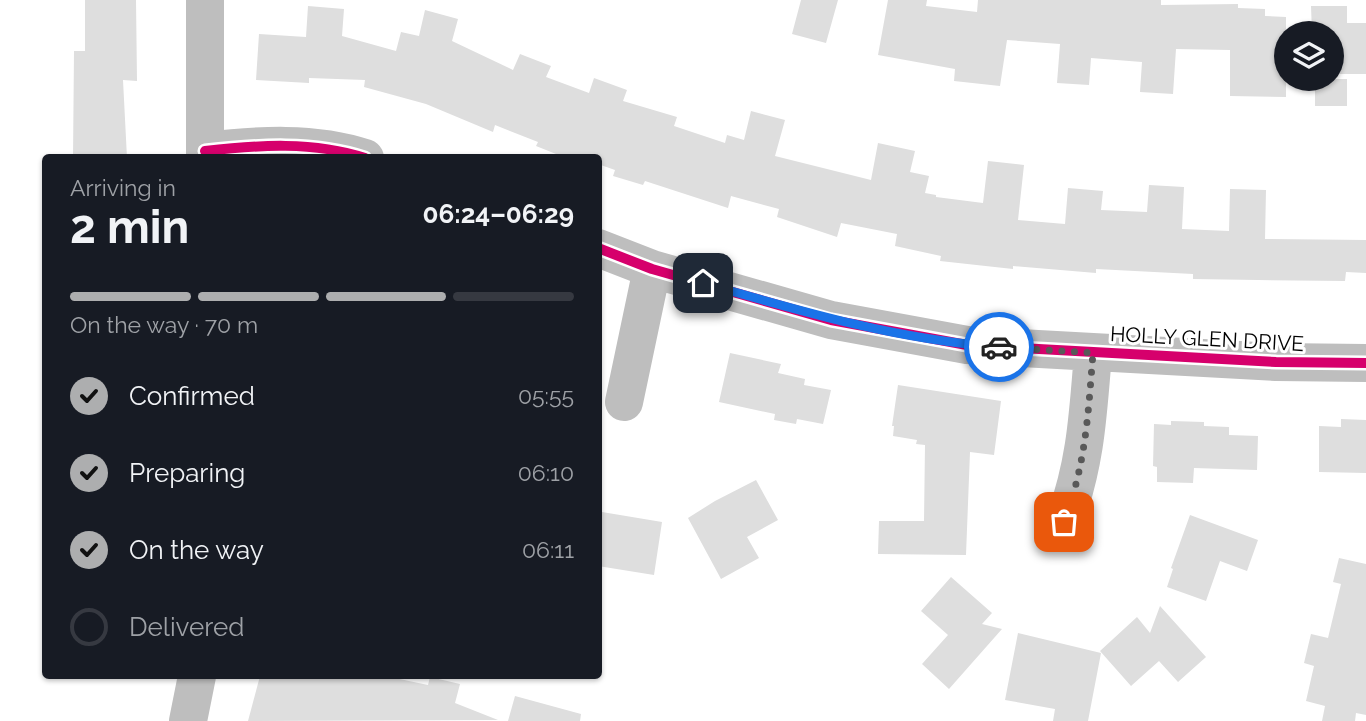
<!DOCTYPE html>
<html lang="en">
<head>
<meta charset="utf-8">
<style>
  :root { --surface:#171b24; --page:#20242c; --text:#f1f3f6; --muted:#9ea1a6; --line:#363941; --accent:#adaeaf }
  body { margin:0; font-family:Raleway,sans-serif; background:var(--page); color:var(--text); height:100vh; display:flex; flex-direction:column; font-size:26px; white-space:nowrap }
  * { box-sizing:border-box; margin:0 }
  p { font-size:23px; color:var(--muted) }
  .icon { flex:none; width:38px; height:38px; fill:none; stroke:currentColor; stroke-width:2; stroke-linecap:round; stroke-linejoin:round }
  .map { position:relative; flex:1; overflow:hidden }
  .sheet { position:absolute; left:42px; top:154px; width:560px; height:525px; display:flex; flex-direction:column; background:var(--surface); border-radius:7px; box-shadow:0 2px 5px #0004 }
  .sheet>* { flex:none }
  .fabs { position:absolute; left:1274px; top:21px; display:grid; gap:14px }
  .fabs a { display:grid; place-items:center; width:70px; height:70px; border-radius:50%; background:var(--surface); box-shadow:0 2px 5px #0004; font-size:35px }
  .pin { position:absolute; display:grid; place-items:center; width:60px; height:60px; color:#fff; margin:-30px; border-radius:14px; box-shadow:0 4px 10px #0006 }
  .courier { position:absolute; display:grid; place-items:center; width:70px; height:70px; margin:-35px; border:5px solid #1a73e8; border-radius:50%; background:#fff; color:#222; box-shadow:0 2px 9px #0007 }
  .overview em { font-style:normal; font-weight:700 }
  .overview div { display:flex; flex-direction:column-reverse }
  .overview { display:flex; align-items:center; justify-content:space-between; height:119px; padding:0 28px }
  h1 { font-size:46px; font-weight:700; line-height:52px }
  .bar { display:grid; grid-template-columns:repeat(4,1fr); gap:10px 7px; align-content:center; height:84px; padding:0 28px }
  .bar i { height:9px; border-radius:5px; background:var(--line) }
  .bar .on { background:var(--accent) }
  .bar p { grid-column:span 4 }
  ol { padding:0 28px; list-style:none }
  li { display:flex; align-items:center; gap:21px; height:77px }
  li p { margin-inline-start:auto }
  li .icon { padding:7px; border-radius:50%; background:var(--accent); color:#111; stroke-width:4 }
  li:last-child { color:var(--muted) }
  li i { width:38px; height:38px; border:4px solid var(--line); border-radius:50% }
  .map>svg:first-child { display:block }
  .building { fill:#dedede }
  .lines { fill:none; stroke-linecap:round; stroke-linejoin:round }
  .minor { stroke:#bebebe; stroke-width:38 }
  .cycleway-casing { stroke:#fff; stroke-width:15 }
  .cycleway { stroke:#d6006c; stroke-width:10 }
  .done { stroke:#595959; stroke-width:7; stroke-dasharray:0 12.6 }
  .route { stroke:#1a73e8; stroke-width:9 }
  .labels { text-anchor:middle; stroke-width:6; stroke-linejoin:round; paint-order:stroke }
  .street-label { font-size:21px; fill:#000; stroke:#fff }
</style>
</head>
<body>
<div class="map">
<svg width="1366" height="721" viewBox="0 0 1366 721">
  <rect width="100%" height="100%" fill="#fff"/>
  <path class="building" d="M85,0H136L137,81L123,80L127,158H73L74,51H85Z
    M801,0H838L826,43L792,34Z
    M888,0H927L926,6L977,12L978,0H1161V5L1238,4V8L1265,9V16L1286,17V97L1230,96V50L1176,49L1173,94L1140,92L1142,62L1091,58L1089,85L1057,83L1060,44L1007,40L1000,86L954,81L955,69L878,55Z
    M308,6L344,9L342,36L396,51L401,32L419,36L425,10L458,19L452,41L513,70L520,54L551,66L546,77L589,93L594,78L627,90L623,101L677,117L674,126L725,143L727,135L744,140L751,111L785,120L775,156L871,180L878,143L915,151L910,172L929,176L925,193L936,195V197L983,203L988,161L1024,165L1018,220L1065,224L1068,188L1103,191L1101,210L1147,212L1149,185L1184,187L1182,229L1229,231L1230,189L1266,190L1265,239L1366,240V273L1346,272L1345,281L1258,280L1193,279V274L1096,269V273L1013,266V269L940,261L941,256L895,246L897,234L841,223L837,237L777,217L779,209L731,196L728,208L645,181L643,185L613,176L615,170L598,164V158H566L536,146L538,142L495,125L493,132L426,104L364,87L365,80L309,78V83L256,80L259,34L306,37Z
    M1311,6H1347V23H1366V74H1332V33H1312Z
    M1315,79H1347V106H1315Z
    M730,353L781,364L778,373L805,379L804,385L831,390L823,424L797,419L796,424L774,420L775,414L719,402Z
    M898,385L1001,401L994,455L970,452L966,555L878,554L879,521H924L925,445L916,444L917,440L893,436L894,426H892Z
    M1341,419L1366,420V473L1319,472V426L1341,427Z
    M1171,421L1204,422V426L1229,427V435L1258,436L1257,470L1194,468L1193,483L1157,482V467L1153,466L1154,424L1171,425Z
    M756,480L778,520L747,537L759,558L721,579L688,518L715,501Z
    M602,512L662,522L654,575L598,566V538Z
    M1190,515L1258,540L1247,571L1220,561L1206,601L1167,587L1173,569L1171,568Z
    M1339,558L1366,564V715L1356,713L1355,721H1322L1325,706L1306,701L1314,666L1304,663L1311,634L1328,638L1341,584L1333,582Z
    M951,577L992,613L982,624L1002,629L949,689L922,664L948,635L921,611Z
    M1160,606L1206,657L1178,682L1159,661L1131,686L1100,651L1137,617L1150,633Z
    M1018,633L1101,653L1088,721H1053L1055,709L1005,700Z
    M260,676H385L428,685L430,677L460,684L455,703L498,720L248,721Z
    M515,696L581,714L580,721H508Z"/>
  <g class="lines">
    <path class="minor" d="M205,0V158
      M205,151C257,145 314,141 365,158
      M598,248L652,269L831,320L967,345L1276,362L1366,363
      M624,402L652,269
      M1064,522C1086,463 1088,414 1093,353
      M188,721L197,676"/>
    <defs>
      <path id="cycleway" d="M205,151C257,145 314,141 365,158
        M598,248L652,269L831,320L967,345L1276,362L1366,363"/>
    </defs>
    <use href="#cycleway" class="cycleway-casing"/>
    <use href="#cycleway" class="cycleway"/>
  </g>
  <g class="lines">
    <path class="done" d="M999,347L1093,353C1088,415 1086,463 1064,522"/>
    <path class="route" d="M703,283C800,311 898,340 999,347"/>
  </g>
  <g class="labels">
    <g class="street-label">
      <text transform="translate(1207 339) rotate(3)" y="7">HOLLY GLEN DRIVE</text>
    </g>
  </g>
</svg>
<div class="fabs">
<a><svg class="icon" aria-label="layers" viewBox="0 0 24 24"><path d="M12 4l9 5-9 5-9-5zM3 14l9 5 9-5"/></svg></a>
</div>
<div class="pin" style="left:1064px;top:522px;background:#ea580c"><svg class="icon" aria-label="bag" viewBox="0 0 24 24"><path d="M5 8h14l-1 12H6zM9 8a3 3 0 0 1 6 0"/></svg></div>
<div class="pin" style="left:703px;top:283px;background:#1f2937"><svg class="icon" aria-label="home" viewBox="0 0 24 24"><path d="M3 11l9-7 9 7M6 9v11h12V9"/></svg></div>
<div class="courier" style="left:999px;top:347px"><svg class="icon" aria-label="car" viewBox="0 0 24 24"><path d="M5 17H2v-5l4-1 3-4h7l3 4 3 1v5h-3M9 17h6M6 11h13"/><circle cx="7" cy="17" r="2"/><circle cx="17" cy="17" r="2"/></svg></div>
<section class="sheet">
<div class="overview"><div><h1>2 min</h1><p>Arriving in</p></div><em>06:24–06:29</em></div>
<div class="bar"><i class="on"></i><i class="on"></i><i class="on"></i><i></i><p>On the way · 70 m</p></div>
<ol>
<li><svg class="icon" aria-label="check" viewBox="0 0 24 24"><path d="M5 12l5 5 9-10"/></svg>Confirmed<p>05:55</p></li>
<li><svg class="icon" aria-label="check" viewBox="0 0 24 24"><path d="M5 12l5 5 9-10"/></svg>Preparing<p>06:10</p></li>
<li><svg class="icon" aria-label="check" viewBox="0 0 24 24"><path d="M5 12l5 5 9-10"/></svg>On the way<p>06:11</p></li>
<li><i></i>Delivered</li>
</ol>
</section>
</div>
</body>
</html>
